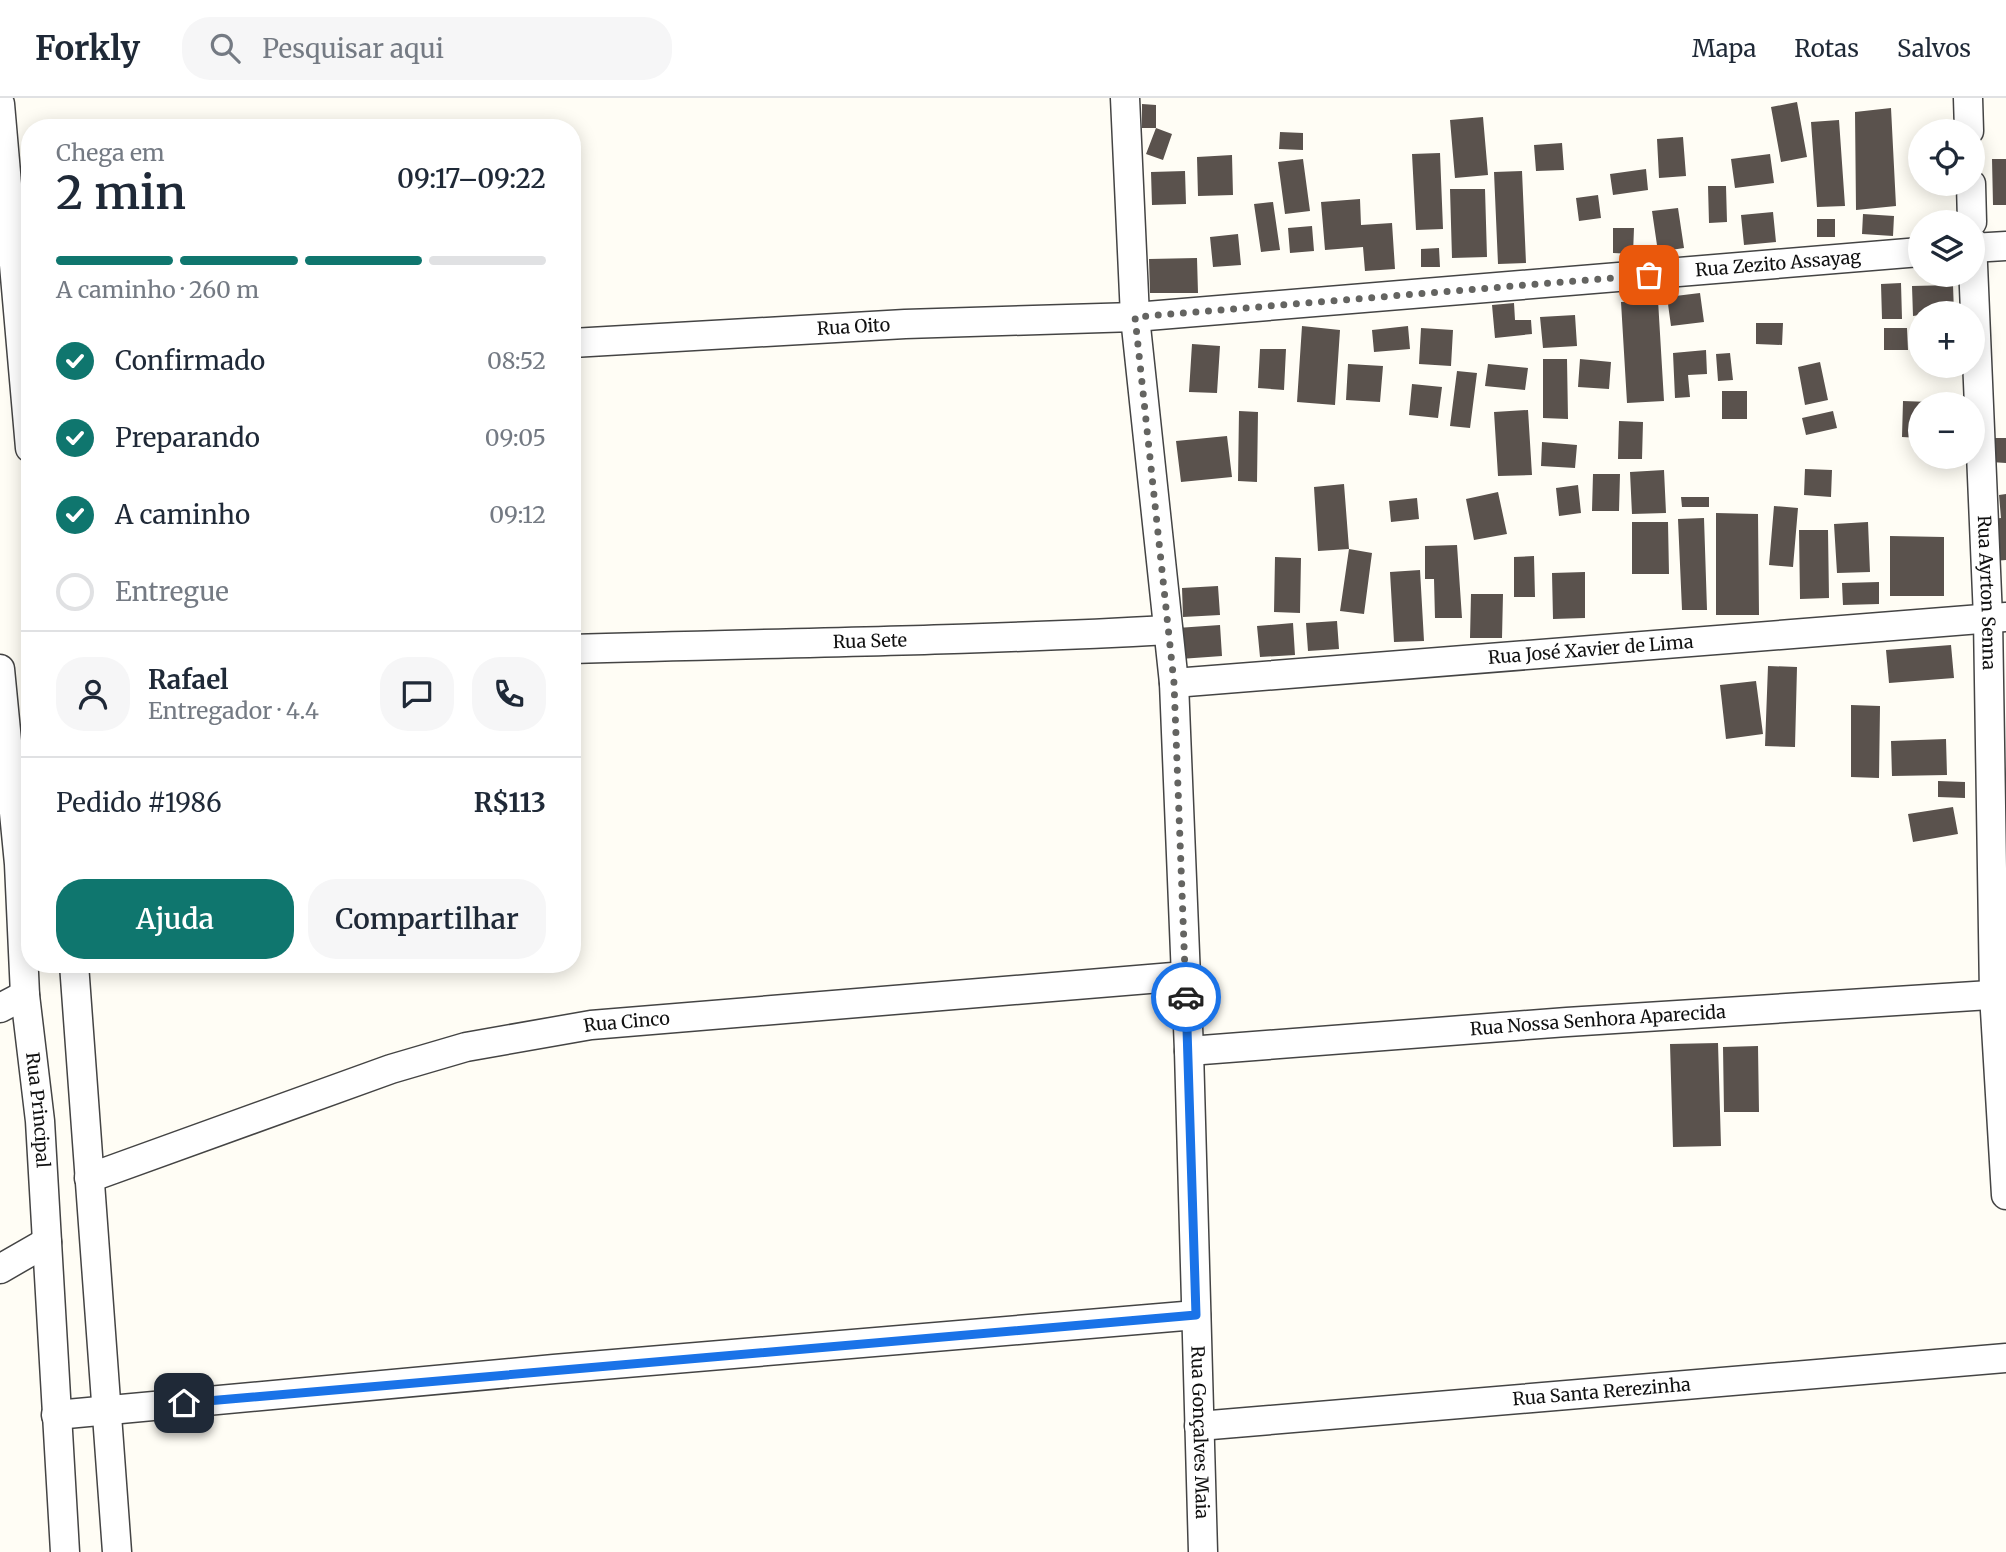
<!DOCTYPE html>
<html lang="pt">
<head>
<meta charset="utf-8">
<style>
  :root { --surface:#fff; --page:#f6f6f7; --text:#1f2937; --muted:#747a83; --line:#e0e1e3; --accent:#0f766e }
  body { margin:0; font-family:Merriweather,serif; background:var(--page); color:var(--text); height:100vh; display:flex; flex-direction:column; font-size:26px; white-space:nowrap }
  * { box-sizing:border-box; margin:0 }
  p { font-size:23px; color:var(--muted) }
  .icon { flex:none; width:38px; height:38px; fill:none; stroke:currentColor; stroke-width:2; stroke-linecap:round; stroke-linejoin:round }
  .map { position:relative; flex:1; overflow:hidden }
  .side { position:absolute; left:21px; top:21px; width:560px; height:854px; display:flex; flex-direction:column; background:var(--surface); border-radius:28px; box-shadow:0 4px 18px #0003 }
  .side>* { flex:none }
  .buttons { position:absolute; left:1908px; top:21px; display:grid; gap:14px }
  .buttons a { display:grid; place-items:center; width:77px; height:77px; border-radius:50%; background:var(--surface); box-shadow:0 4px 18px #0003; font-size:35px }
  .pin { position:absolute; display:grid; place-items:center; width:60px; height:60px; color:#fff; margin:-30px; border-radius:14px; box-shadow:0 4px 10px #0006 }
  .courier { position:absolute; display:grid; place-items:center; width:70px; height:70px; margin:-35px; border:5px solid #1a73e8; border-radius:50%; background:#fff; color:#222; box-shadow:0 2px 9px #0007 }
  .headline em { font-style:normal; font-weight:600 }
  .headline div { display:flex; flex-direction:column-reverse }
  .headline { display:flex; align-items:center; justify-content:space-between; height:119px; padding:0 35px }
  h1 { font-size:46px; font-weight:600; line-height:52px }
  .bar { display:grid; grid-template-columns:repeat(4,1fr); gap:10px 7px; align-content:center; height:84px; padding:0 35px }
  .bar i { height:9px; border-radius:5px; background:var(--line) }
  .bar .selected { background:var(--accent) }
  .bar p { grid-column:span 4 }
  .line { display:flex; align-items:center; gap:18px; padding:0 35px; border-top:2px solid var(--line) }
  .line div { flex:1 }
  .round { display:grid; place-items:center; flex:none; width:74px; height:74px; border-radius:28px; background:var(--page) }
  ol { padding:0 35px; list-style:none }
  li { display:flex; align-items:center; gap:21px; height:77px }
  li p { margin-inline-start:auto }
  li .icon { padding:7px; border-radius:50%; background:var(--accent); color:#fff; stroke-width:4 }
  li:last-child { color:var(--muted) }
  li i { width:38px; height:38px; border:4px solid var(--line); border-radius:50% }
  .action { display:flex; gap:14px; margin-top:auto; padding:14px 35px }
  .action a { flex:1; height:80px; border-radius:28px; background:var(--accent); color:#fff; font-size:28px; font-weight:600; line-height:80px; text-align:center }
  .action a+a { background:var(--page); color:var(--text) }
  header { display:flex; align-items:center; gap:42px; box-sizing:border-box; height:98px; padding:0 35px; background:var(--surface); border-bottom:2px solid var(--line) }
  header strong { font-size:33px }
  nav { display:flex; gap:38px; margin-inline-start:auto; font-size:24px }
  .search { width:490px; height:63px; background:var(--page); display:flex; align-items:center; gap:18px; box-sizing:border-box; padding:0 24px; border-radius:28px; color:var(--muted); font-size:26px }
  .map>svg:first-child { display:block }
  .building { fill:#5a524d }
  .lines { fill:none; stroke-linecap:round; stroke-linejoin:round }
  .street-casing { stroke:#444; stroke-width:31 }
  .street { stroke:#fff; stroke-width:28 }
  .done { stroke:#646461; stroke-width:7; stroke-dasharray:0 12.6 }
  .route { stroke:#1a73e8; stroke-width:9 }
  .labels { text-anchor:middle; stroke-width:7; stroke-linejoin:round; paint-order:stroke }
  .street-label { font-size:18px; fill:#111; stroke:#fff }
</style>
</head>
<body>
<header>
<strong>Forkly</strong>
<div class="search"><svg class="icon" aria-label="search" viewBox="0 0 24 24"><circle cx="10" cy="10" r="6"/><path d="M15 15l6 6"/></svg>Pesquisar aqui</div>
<nav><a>Mapa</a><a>Rotas</a><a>Salvos</a></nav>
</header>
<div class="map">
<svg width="2006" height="1454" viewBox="0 0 2006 1454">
  <rect width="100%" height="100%" fill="#fffdf5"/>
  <path class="building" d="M1797,4L1807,59L1781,64L1771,9Z
    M1142,6L1156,7V30H1142Z
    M1891,10L1896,108L1856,112L1855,14Z
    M1483,19L1488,77L1455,80L1450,22Z
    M1839,22L1845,108L1817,109L1811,24Z
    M1156,30L1172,36L1163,62L1146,56Z
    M1280,34L1303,35V52L1279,51Z
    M1683,39L1686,78L1659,80L1657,41Z
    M1562,45L1564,72L1536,73L1534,47Z
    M1440,55L1443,131L1416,132L1412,56Z
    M1770,56L1774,85L1735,90L1731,61Z
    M1232,57L1233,97L1198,98L1197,59Z
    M1303,61L1310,113L1285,116L1278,64Z
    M1992,61H2006V107H1993Z
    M1646,71L1648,92L1613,97L1610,76Z
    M1185,73L1186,106L1152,107L1151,74Z
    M1522,73L1526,165L1498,166L1494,74Z
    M1708,88H1726L1727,124L1709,125Z
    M1450,91H1485L1487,159L1452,160Z
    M1598,97L1601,120L1579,123L1576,100Z
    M1360,101L1361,127L1392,125L1395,171L1365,173L1363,149L1325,152L1321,104Z
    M1273,104L1280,152L1261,154L1254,106Z
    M1678,110L1684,150L1658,154L1652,113Z
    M1773,114L1776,144L1744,147L1741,117Z
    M1863,116L1894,118L1893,138L1862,136Z
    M1817,121H1835V139H1817Z
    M1312,128L1314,153L1290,155L1288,130Z
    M1613,130H1634L1633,156L1613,155Z
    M1238,136L1241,167L1213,169L1210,139Z
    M1439,150L1440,169H1421V151Z
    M1197,160L1198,195H1150L1149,161Z
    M1901,185L1902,221H1882L1881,186Z
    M1953,187L1954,215H1920V217L1913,218L1912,188Z
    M1700,195L1704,224L1671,228L1667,199Z
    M1658,202L1664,303L1627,305L1621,204Z
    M1514,205L1515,222H1531L1532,236L1495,240L1492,207Z
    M1575,217L1577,248L1543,250L1540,219Z
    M1756,225H1783L1782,247L1756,246Z
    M1302,228L1340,232L1335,307L1297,304Z
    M1408,228L1410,251L1374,254L1372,232Z
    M1421,230L1453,232L1451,268L1419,266Z
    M1884,230H1907L1908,252H1884Z
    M1192,246L1220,248L1217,295L1189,294Z
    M1260,251H1286L1284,292L1258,290Z
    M1706,252L1707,276L1688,277L1690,299L1675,300L1673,255Z
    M1730,255L1733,282L1718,283L1716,256Z
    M1543,261H1567L1568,321L1543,320Z
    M1580,261L1611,264L1609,291L1578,289Z
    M1820,264L1828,302L1805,307L1798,269Z
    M1348,266L1383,268L1380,304L1346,302Z
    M1488,266L1528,270L1525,292L1485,288Z
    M1924,268H1949V273L1924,272Z
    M1457,273L1477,275L1470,330L1450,328Z
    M1412,286L1442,289L1438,320L1409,317Z
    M1722,293H1747V321H1722Z
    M1903,303L1930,304V306H1920V340L1902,339Z
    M1528,312L1532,377L1498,378L1494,314Z
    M1239,313L1258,314L1257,384L1238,383Z
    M1833,313L1837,330L1806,337L1802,320Z
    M1619,323L1643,324L1642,361H1618Z
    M1227,338L1232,379L1181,384L1176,343Z
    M1992,340H2006V365L1991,364Z
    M1542,344L1577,347L1575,370L1541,368Z
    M1805,371L1832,372L1831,399L1804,397Z
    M1664,372L1666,415L1632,416L1630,374Z
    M1593,376H1620L1619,413H1592Z
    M1344,386L1349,451L1318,453L1314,389Z
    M1578,387L1581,415L1559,418L1556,390Z
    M1498,394L1507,436L1474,442L1466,401Z
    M2006,396V462L1994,463L1991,421L2001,420L1999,397Z
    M1681,399H1709V409H1682Z
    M1417,400L1419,421L1391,424L1389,403Z
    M1774,408L1798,410L1793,469L1769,467Z
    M1716,415L1758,416L1759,517H1716Z
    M1704,420L1707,512H1682L1678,421Z
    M1632,424H1668L1669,476H1632Z
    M1868,424L1870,474L1837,475L1834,426Z
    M1799,432H1828L1829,500L1800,501Z
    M1890,438L1944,439V498H1890Z
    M1457,447L1462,520H1435L1434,481H1425V448Z
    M1349,451L1372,455L1364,516L1340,513Z
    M1534,458L1535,499H1514V459Z
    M1275,459L1301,460L1300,515L1274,514Z
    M1420,472L1424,543L1394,544L1390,474Z
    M1585,474V520L1553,521L1552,475Z
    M1879,484V506L1843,507L1842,485Z
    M1218,488L1220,517L1183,519L1182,490Z
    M1471,496H1503L1502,540H1470Z
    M1337,523L1339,551L1308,553L1306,525Z
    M1293,525L1295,557L1260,559L1257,528Z
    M1220,527L1222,558L1180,561L1177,530Z
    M1951,547L1954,580L1889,585L1886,552Z
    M1768,568L1797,569L1795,649L1765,648Z
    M1756,583L1763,636L1726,641L1720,587Z
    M1851,607L1880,608L1879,680L1851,679Z
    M1946,641L1947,677L1892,678L1891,643Z
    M1938,683L1965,684V700L1938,699Z
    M1953,709L1958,736L1913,744L1908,716Z
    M1718,945L1721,1048L1673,1049L1670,946Z
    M1758,948L1759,1014H1724L1723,949Z"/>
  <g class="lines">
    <defs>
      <g id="street">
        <path id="s1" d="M1125,0L1135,219L1174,585L1189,953L1203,1454"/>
        <path d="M1968,0L1969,33"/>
        <path d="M0,6L30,350"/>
        <path d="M1971,86L1972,124"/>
        <path id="s2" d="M1972,143L1988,520L1994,896L2006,1097"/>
        <path d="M1972,150L2006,148"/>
        <path id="s3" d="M572,245L905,226L1135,219L1920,154"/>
        <path id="s4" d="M572,551C771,545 970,543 1168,532"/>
        <path id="s5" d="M0,571L19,766L25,897L40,1023L65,1454"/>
        <path id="s6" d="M1174,585L2006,519"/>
        <path d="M74,866L117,1454"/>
        <path d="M0,910L25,897"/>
        <path id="s7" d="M1189,953L1567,924L2006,896"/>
        <path id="s8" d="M89,1080L391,971L466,949L591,927L1185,878"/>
        <path d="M0,1171L47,1144"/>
        <path d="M56,1317L554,1271L1196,1217"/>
        <path id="s9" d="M1199,1328L2006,1260"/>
      </g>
    </defs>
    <use href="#street" class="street-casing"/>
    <use href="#street" class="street"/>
  </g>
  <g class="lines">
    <path class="done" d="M1186,899L1174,585L1135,219L1649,177"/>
    <path class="route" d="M184,1305L1196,1217L1186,899"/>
  </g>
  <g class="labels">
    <g class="street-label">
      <text dy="6" stroke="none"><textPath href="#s3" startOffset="1209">Rua Zezito Assayag</textPath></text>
      <text dy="6" stroke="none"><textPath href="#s3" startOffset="282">Rua Oito</textPath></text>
      <text dy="6" stroke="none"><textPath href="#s2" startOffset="352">Rua Ayrton Senna</textPath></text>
      <text dy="6" stroke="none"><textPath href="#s4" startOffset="298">Rua Sete</textPath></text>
      <text dy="6" stroke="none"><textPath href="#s6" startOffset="418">Rua José Xavier de Lima</textPath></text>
      <text dy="6" stroke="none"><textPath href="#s7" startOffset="410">Rua Nossa Senhora Aparecida</textPath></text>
      <text dy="6" stroke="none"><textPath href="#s8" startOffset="562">Rua Cinco</textPath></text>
      <text dy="6" stroke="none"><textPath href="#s5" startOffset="443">Rua Principal</textPath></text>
      <text dy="6" stroke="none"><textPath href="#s9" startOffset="404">Rua Santa Rerezinha</textPath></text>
      <text dy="6" stroke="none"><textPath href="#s1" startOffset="1337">Rua Gonçalves Maia</textPath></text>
    </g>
  </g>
</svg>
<div class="buttons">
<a><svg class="icon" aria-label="locate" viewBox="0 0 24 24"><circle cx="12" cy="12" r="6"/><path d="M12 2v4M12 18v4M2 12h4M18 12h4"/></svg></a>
<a><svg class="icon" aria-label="layers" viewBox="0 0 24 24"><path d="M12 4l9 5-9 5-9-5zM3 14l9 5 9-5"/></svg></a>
<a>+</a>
<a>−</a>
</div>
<div class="pin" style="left:1649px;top:177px;background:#ea580c"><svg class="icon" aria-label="bag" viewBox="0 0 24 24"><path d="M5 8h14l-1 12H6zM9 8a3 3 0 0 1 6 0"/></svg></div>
<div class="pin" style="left:184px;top:1305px;background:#1f2937"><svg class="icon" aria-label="home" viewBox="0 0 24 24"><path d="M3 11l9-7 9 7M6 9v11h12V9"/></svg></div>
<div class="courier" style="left:1186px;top:899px"><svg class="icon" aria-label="car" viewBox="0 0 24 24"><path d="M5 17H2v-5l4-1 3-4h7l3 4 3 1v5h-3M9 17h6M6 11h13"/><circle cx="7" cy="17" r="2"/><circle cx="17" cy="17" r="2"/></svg></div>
<section class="side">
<div class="headline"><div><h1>2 min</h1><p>Chega em</p></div><em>09:17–09:22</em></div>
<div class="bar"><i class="selected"></i><i class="selected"></i><i class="selected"></i><i></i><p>A caminho · 260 m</p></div>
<ol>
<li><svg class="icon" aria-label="check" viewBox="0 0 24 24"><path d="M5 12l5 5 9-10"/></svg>Confirmado<p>08:52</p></li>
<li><svg class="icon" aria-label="check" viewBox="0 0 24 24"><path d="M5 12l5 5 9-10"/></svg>Preparando<p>09:05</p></li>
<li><svg class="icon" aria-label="check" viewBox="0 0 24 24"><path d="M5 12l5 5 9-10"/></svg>A caminho<p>09:12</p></li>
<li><i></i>Entregue</li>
</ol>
<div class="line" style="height:126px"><a class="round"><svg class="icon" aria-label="person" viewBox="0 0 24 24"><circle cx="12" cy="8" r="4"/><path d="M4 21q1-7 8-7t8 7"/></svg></a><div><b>Rafael</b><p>Entregador · 4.4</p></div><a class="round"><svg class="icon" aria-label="chat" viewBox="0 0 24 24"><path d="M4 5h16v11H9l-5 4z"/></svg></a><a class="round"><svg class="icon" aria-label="phone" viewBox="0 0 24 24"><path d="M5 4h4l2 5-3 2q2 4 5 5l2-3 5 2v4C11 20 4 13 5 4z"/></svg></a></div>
<div class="line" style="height:91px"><div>Pedido #1986</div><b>R$113</b></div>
<div class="action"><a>Ajuda</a><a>Compartilhar</a></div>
</section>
</div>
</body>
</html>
